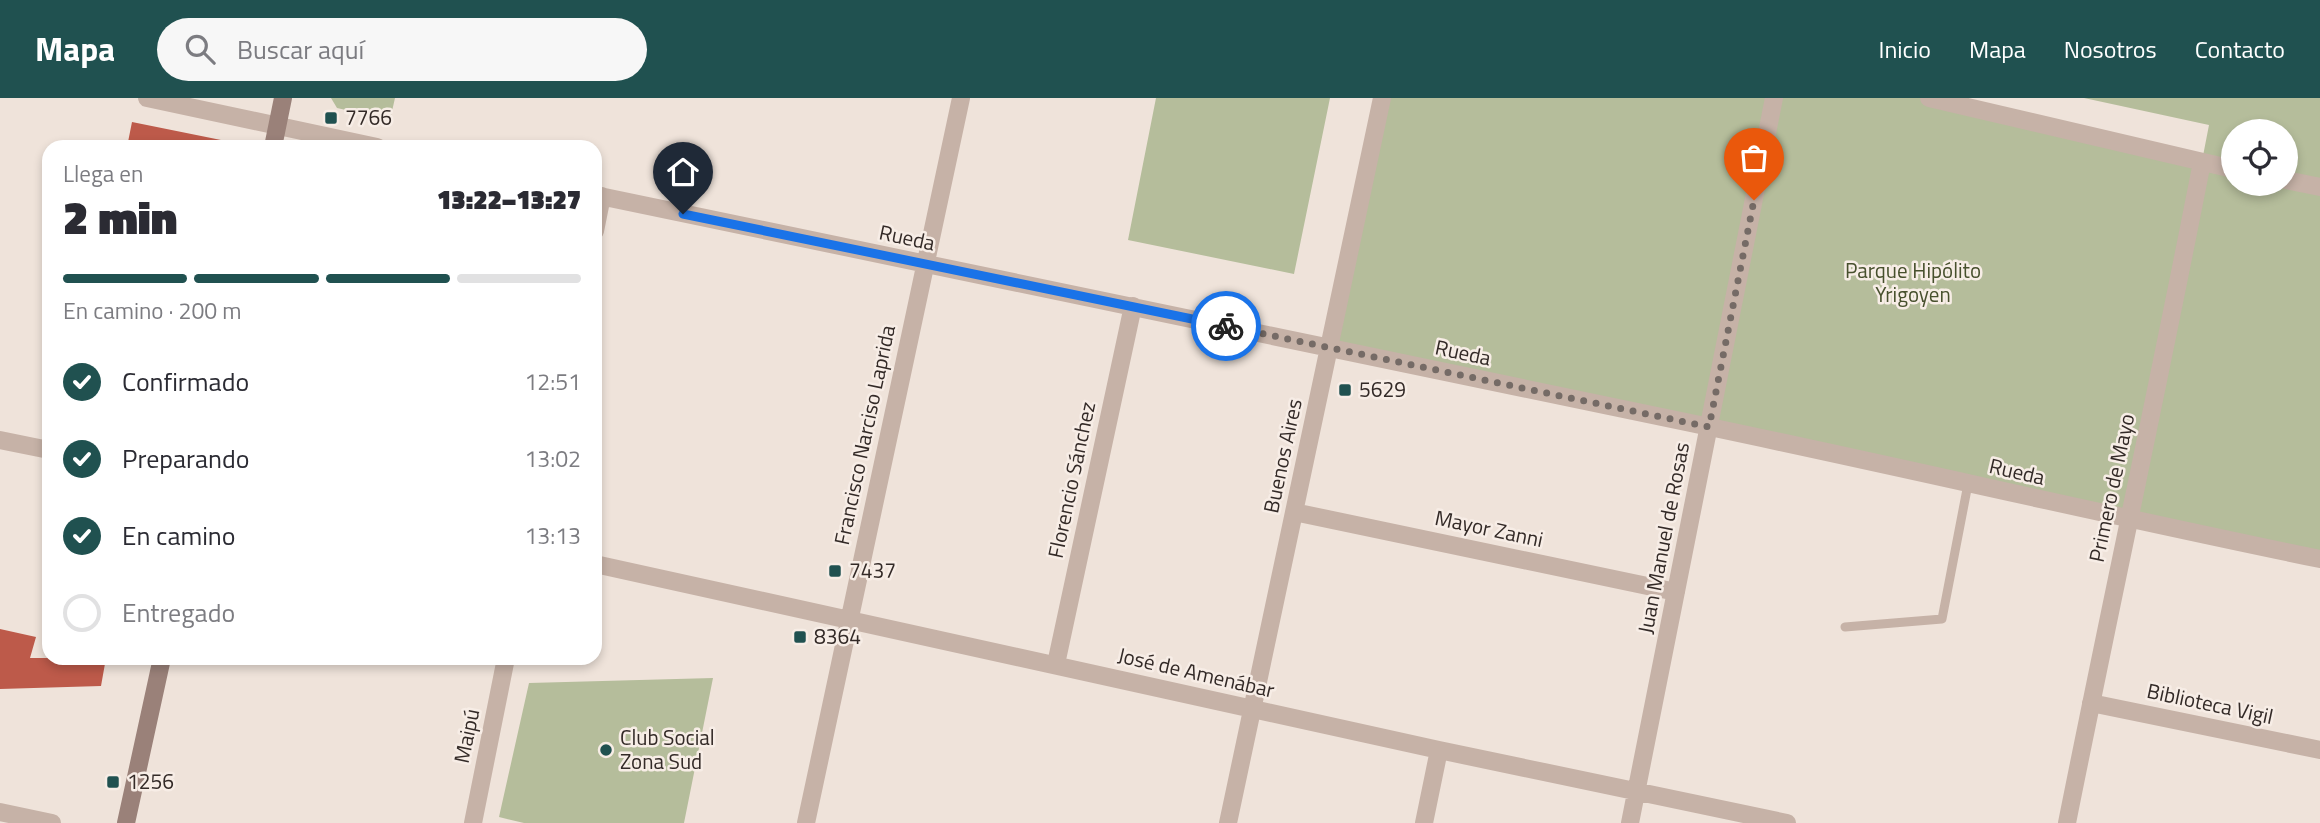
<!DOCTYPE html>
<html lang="es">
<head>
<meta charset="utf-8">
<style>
  :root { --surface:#fff; --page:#f7f7f7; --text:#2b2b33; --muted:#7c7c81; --line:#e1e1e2; --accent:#205150 }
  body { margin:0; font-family:"Titillium Web",sans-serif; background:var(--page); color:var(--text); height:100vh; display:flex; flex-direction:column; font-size:26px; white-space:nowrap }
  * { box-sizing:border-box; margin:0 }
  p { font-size:23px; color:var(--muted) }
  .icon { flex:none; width:38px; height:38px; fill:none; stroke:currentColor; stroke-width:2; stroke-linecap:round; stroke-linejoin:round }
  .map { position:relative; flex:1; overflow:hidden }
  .details { position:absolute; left:42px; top:42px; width:560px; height:525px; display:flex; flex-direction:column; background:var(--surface); border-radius:21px; box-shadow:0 4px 10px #0003 }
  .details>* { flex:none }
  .controls { position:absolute; left:2221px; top:21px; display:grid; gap:14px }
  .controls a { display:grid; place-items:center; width:77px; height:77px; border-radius:50%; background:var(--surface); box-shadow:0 4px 10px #0003; font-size:35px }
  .pin { position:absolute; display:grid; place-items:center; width:60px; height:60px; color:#fff; margin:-72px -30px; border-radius:50% 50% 50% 0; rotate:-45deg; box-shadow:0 0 7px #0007 }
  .pin .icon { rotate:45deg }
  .courier { position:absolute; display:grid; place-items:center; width:70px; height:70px; margin:-35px; border:5px solid #1a73e8; border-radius:50%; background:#fff; color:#222; box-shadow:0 2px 9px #0007 }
  .overview em { font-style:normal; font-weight:800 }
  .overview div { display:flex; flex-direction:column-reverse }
  .overview { display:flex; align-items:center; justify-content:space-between; height:119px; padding:0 21px }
  h1 { font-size:46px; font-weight:800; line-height:52px }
  .bar { display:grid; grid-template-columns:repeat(4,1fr); gap:10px 7px; align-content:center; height:84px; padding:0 21px }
  .bar i { height:9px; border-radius:5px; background:var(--line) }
  .bar .active { background:var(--accent) }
  .bar p { grid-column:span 4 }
  ol { padding:0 21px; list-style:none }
  li { display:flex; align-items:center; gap:21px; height:77px }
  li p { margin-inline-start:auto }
  li .icon { padding:7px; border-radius:50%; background:var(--accent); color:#fff; stroke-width:4 }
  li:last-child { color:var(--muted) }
  li i { width:38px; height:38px; border:4px solid var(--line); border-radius:50% }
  header { display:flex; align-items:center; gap:42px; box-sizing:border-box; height:98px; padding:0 35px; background:var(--accent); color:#fff }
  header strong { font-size:33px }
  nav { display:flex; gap:38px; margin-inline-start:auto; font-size:24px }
  .search { width:490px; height:63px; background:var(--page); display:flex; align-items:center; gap:18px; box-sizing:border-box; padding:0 24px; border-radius:38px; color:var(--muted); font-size:26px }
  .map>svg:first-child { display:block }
  .green { fill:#b5bd9b; fill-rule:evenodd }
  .building { fill:#bd5a4a }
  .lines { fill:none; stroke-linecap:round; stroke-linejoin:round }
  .service { stroke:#c6b2a7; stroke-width:9 }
  .minor { stroke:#c6b2a7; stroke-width:18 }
  .secondary { stroke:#9a8179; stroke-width:18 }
  .done { stroke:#756b66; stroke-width:7; stroke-dasharray:0 12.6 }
  .route { stroke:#1a73e8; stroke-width:9 }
  .poi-dot { fill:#205150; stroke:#f7ede6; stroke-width:2.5 }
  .labels { text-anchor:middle; stroke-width:5; stroke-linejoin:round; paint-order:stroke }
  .poi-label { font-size:21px; fill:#332a27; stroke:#f7ede6; text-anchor:start }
  .street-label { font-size:21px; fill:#332a27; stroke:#f7ede6 }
  .park-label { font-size:21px; fill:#47502d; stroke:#f7ede6 }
</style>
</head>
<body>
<header>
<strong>Mapa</strong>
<div class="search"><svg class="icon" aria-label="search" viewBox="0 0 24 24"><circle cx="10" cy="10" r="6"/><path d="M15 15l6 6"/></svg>Buscar aquí</div>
<nav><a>Inicio</a><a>Mapa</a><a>Nosotros</a><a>Contacto</a></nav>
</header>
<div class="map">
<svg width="2320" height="725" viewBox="0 0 2320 725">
  <rect width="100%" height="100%" fill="#efe3da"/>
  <path class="green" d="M331,0H395L390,22L337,10Z
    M1156,0H1330L1294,176L1128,142Z
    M1382,0H1929L2202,63L2209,27L2084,0H2320V461L1329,250ZM2233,33H2286V86H2233Z
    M713,580L684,725H524L499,719L529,585Z"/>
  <path class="building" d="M132,24L221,42L220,49H127Z
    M0,531L36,539L30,560H106L101,588L0,591Z"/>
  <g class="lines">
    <path class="service" d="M1845,529L1942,521L1968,386"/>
    <path class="minor" d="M147,0L377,49
      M1929,0L2233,71
      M2286,82L2320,89
      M595,97C964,177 1335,250 1705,328C1910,371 2115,419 2320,461
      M595,133L602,98
      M0,342L49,352
      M1294,414L1676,494
      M595,466L1439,652L1787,725
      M1056,566L1133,208
      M2091,605L2320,652
      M0,714L52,725
      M473,725L506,560
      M806,725L961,0
      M1228,725L1382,0
      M1424,725L1439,652
      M1630,725L1774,0
      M2067,725C2111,504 2159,285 2202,64"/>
    <path class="secondary" d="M273,49L283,0
      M126,725L162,560"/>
  </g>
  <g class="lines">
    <path class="done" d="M1226,228L1709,329L1754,102"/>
    <path class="route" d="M683,116L1226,228"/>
  </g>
  <g class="poi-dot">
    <rect x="324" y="13" width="14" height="14" rx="3.5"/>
    <rect x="1338" y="285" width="14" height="14" rx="3.5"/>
    <rect x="828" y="466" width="14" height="14" rx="3.5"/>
    <rect x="793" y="532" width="14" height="14" rx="3.5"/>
    <circle cx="606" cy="652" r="7"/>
    <rect x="106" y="677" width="14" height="14" rx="3.5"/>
  </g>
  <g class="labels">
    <g class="poi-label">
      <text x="345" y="27">7766</text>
      <text x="1359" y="299">5629</text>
      <text x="849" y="480">7437</text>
      <text x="814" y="546">8364</text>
      <text x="620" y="647">Club Social<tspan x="620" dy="24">Zona Sud</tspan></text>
      <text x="127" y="691">1256</text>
    </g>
    <g class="street-label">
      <text transform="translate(907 140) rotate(12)" y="7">Rueda</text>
      <text transform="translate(1463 255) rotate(12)" y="7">Rueda</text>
      <text transform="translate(865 337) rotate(-78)" y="7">Francisco Narciso Laprida</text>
      <text transform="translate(1283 358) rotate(-78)" y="7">Buenos Aires</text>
      <text transform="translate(2017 374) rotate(13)" y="7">Rueda</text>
      <text transform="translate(1072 382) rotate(-78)" y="7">Florencio Sánchez</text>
      <text transform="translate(2112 390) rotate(-78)" y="7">Primero de Mayo</text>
      <text transform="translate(1489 431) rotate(12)" y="7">Mayor Zanni</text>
      <text transform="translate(1664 440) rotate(-79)" y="7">Juan Manuel de Rosas</text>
      <text transform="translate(1196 575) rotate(13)" y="7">José de Amenábar</text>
      <text transform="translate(2210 606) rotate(12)" y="7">Biblioteca Vigil</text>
      <text transform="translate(467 638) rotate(-78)" y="7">Maipú</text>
    </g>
    <g class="park-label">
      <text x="1913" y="180">Parque Hipólito<tspan x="1913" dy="24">Yrigoyen</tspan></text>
    </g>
  </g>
</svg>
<div class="controls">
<a><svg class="icon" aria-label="locate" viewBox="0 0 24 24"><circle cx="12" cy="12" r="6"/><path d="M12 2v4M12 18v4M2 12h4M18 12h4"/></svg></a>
</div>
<div class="pin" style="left:1754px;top:102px;background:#ea580c"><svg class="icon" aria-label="bag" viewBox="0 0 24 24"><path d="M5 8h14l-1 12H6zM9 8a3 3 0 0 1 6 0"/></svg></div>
<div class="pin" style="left:683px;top:116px;background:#1f2937"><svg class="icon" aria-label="home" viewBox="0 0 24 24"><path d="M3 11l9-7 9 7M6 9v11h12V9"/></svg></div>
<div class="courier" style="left:1226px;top:228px"><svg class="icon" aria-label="bike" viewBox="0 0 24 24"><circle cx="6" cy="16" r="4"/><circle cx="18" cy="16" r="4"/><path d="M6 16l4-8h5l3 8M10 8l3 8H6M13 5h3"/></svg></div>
<section class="details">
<div class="overview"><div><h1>2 min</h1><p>Llega en</p></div><em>13:22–13:27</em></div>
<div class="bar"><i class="active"></i><i class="active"></i><i class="active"></i><i></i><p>En camino · 200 m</p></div>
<ol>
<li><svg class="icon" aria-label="check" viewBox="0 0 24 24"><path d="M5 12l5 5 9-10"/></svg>Confirmado<p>12:51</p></li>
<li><svg class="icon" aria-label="check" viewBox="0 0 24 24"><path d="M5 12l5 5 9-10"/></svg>Preparando<p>13:02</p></li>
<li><svg class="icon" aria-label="check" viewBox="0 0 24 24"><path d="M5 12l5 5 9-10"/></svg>En camino<p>13:13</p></li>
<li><i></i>Entregado</li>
</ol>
</section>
</div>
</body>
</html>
